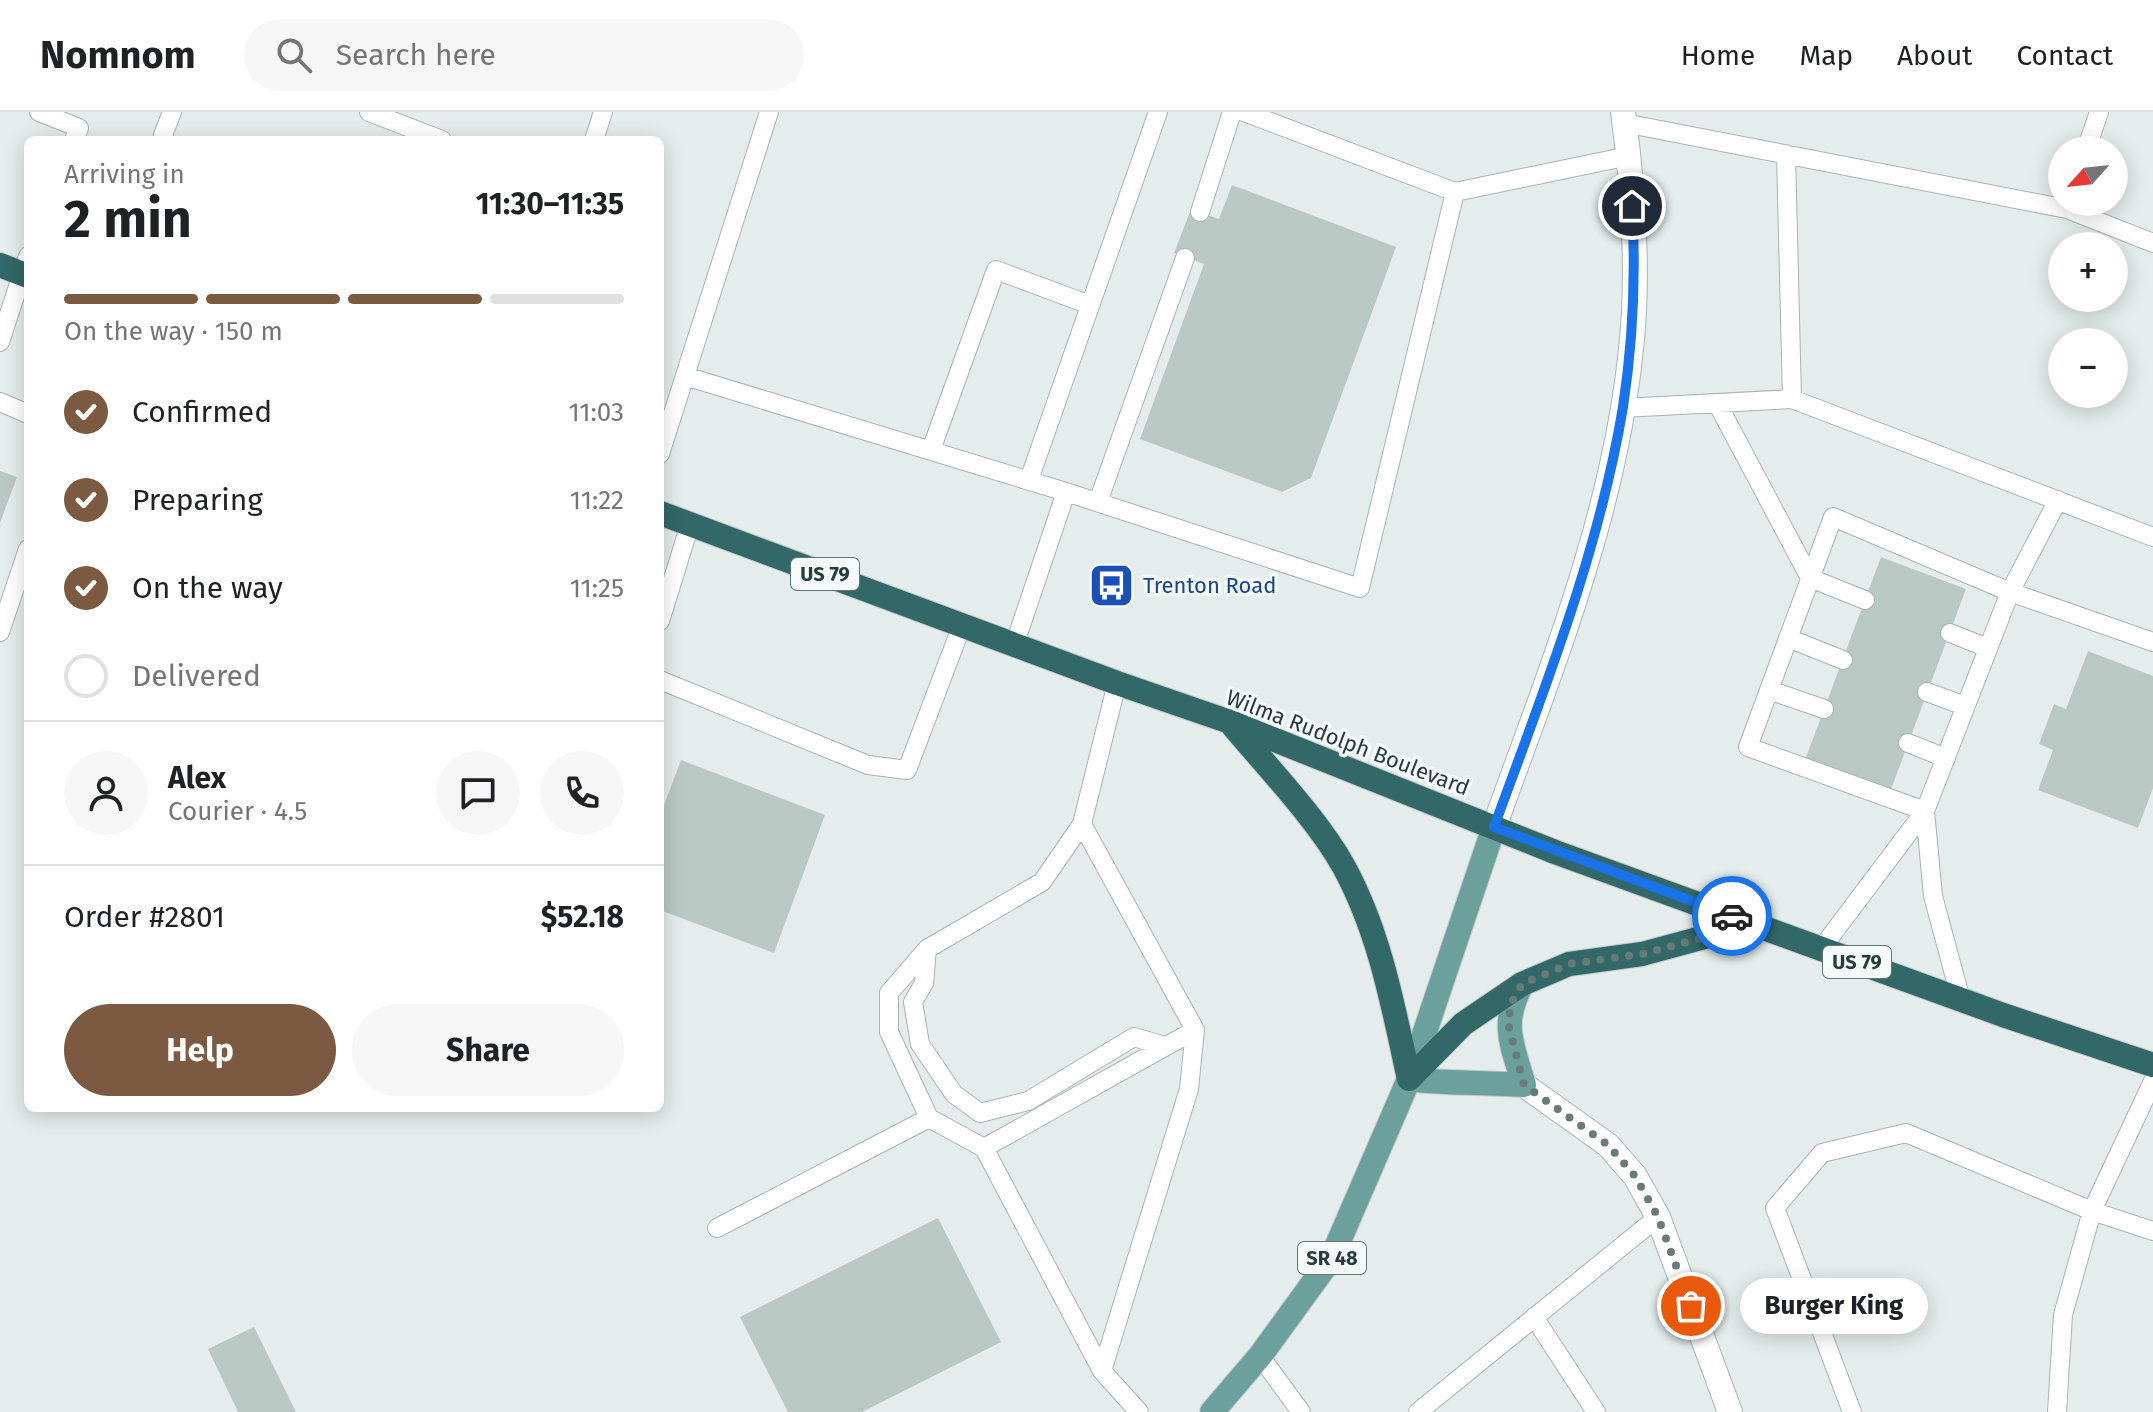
<!DOCTYPE html>
<html lang="en">
<head>
<meta charset="utf-8">
<style>
  :root { --surface:#fff; --page:#f6f6f6; --text:#202124; --muted:#757577; --line:#e0e0e0; --accent:#7b5a41 }
  body { margin:0; font-family:"Fira Sans",sans-serif; background:var(--page); color:var(--text); height:100vh; display:flex; flex-direction:column; font-size:30px; white-space:nowrap }
  * { box-sizing:border-box; margin:0 }
  p { font-size:26px; color:var(--muted) }
  .icon { flex:none; width:44px; height:44px; fill:none; stroke:currentColor; stroke-width:2; stroke-linecap:round; stroke-linejoin:round }
  .map { position:relative; flex:1; overflow:hidden }
  .panel { position:absolute; left:24px; top:24px; width:640px; height:976px; display:flex; flex-direction:column; background:var(--surface); border-radius:12px; box-shadow:0 4px 20px #0003 }
  .panel>* { flex:none }
  .needle { width:52px; rotate:243deg }
  .buttons { position:absolute; left:2048px; top:24px; display:grid; gap:16px }
  .buttons a { display:grid; place-items:center; width:80px; height:80px; border-radius:50%; background:var(--surface); box-shadow:0 4px 20px #0003; font-size:40px }
  .pin { position:absolute; display:grid; place-items:center; width:68px; height:68px; color:#fff; margin:-34px; border:4px solid #fff; border-radius:50%; box-shadow:0 2px 8px #0007 }
  .courier { position:absolute; display:grid; place-items:center; width:80px; height:80px; margin:-40px; border:6px solid #1a73e8; border-radius:50%; background:#fff; color:#222; box-shadow:0 2px 10px #0007 }
  .bubble { position:absolute; height:56px; border-radius:28px; background:var(--surface); box-shadow:0 4px 20px #0003; font-size:26px; font-weight:700; line-height:56px; text-align:center }
  .overview em { font-style:normal; font-weight:700 }
  .overview div { display:flex; flex-direction:column-reverse }
  .overview { display:flex; align-items:center; justify-content:space-between; height:136px; padding:0 40px }
  h1 { font-size:52px; font-weight:700; line-height:60px }
  .bar { display:grid; grid-template-columns:repeat(4,1fr); gap:12px 8px; align-content:center; height:96px; padding:0 40px }
  .bar i { height:10px; border-radius:6px; background:var(--line) }
  .bar .current { background:var(--accent) }
  .bar p { grid-column:span 4 }
  .line { display:flex; align-items:center; gap:20px; padding:0 40px; border-top:2px solid var(--line) }
  .line div { flex:1 }
  .round { display:grid; place-items:center; flex:none; width:84px; height:84px; border-radius:42px; background:var(--page) }
  ol { padding:0 40px; list-style:none }
  li { display:flex; align-items:center; gap:24px; height:88px }
  li p { margin-inline-start:auto }
  li .icon { padding:8px; border-radius:50%; background:var(--accent); color:#fff; stroke-width:4 }
  li:last-child { color:var(--muted) }
  li i { width:44px; height:44px; border:4px solid var(--line); border-radius:50% }
  .primary-button { display:flex; gap:16px; margin-top:auto; padding:16px 40px }
  .primary-button a { flex:1; height:92px; border-radius:48px; background:var(--accent); color:#fff; font-size:32px; font-weight:700; line-height:92px; text-align:center }
  .primary-button a+a { background:var(--page); color:var(--text) }
  header { display:flex; align-items:center; gap:48px; box-sizing:border-box; height:112px; padding:0 40px; background:var(--surface); border-bottom:2px solid var(--line) }
  header strong { font-size:38px }
  nav { display:flex; gap:44px; margin-inline-start:auto; font-size:28px }
  .search { width:560px; height:72px; background:var(--page); display:flex; align-items:center; gap:20px; box-sizing:border-box; padding:0 28px; border-radius:44px; color:var(--muted); font-size:30px }
  .map>svg:first-child { display:block }
  .building { fill:#bac8c4 }
  .lines { fill:none; stroke-linecap:round; stroke-linejoin:round }
  .lane-casing { stroke:#a7b5b3; stroke-width:20 }
  .street-casing { stroke:#a7b5b3; stroke-width:26 }
  .secondary-casing { stroke:#a3b8b4; stroke-width:26 }
  .primary-casing { stroke:#c2c9c8; stroke-width:26 }
  .highway-casing { stroke:#c2c9c8; stroke-width:26 }
  .lane { stroke:#fff; stroke-width:18 }
  .street { stroke:#fff; stroke-width:24 }
  .secondary { stroke:#fff; stroke-width:24 }
  .primary { stroke:#6ca09c; stroke-width:24 }
  .highway { stroke:#326867; stroke-width:24 }
  .done { stroke:#687b79; stroke-width:8; stroke-dasharray:0 14.4 }
  .route { stroke:#1a73e8; stroke-width:10 }
  .labels { text-anchor:middle; stroke-width:7; stroke-linejoin:round; paint-order:stroke }
  .shield { fill:#f5f9f8; stroke:#637674; stroke-width:2 }
  .shield-label { font-size:20px; font-weight:bold; fill:#253e3c }
  .transit-label { font-size:22px; fill:#164399; stroke:#f5f9f8; text-anchor:start }
  .street-label { font-size:22px; fill:#253e3c; stroke:#f5f9f8 }
</style>
</head>
<body>
<header>
<strong>Nomnom</strong>
<div class="search"><svg class="icon" aria-label="search" viewBox="0 0 24 24"><circle cx="10" cy="10" r="6"/><path d="M15 15l6 6"/></svg>Search here</div>
<nav><a>Home</a><a>Map</a><a>About</a><a>Contact</a></nav>
</header>
<div class="map">
<svg width="2153" height="1300" viewBox="0 0 2153 1300">
  <rect width="100%" height="100%" fill="#e4edeb"/>
  <path class="building" d="M1232,73L1396,135L1311,366L1282,380L1140,327L1204,152L1174,141L1191,97L1219,107Z
    M0,359L17,365L0,411Z
    M1881,445L1966,477L1890,680L1805,648Z
    M2088,539L2153,564V676L2138,716L2038,678L2053,638L2039,632L2054,592L2066,597Z
    M681,648L825,703L774,841L660,798V704Z
    M938,1106L1001,1230L862,1300H788L740,1205Z
    M254,1215L296,1300H238L208,1237Z"/>
  <g class="lines">
    <defs>
      <path id="lane" d="M39,0L79,16L74,28
        M369,0L442,28
        M1244,0L1455,80
        M1624,11L2067,97L2069,90
        M165,28L163,23L172,0
        M594,28L603,0
        M2086,38L2099,0
        M1786,42L1792,287L2153,425
        M2067,97L2153,131
        M1200,100L1232,0
        M0,230L28,144
        M685,264L1066,380
        M0,290L28,302
        M1717,291L1810,466L1865,488
        M1623,296L1792,287
        M931,338L996,158L1090,193
        M660,342L769,0
        M1029,368L1158,0
        M2058,388L2010,480L2153,530
        M1098,390L1185,146
        M660,509L690,412
        M0,520L28,437
        M1950,521L1988,536
        M1788,526L1843,548
        M1014,534L1066,380L1360,476L1455,80L1629,44
        M660,568L868,653L907,658L962,513
        M1117,571L1082,712L1042,770L927,837L889,881V920L929,1006L984,1036L1102,1259L1139,1300
        M1769,578L1824,597
        M1927,580L1965,594
        M1908,631L1946,646
        M1925,699L1933,784L1961,888
        M1082,712L1195,918L1189,977L1102,1259
        M927,837L924,871L913,890L920,932L954,982L980,1001L1028,989L1134,925L1165,934
        M1821,837L1925,699L2010,480L1833,405L1748,635L1925,699
        M984,1036L1195,918
        M717,1116L929,1006
        M1534,1205L1596,1300
        M1260,1244L1301,1300
        M1418,1300L1658,1105
        M1852,1300L1775,1096L1822,1041L1906,1021L2092,1099L2153,1119
        M2057,1300L2063,1203L2092,1099L2153,969"/>
      <path id="street" d="M1524,973L1608,1033L1635,1064L1658,1105L1730,1300"/>
      <path id="secondary" d="M1494,715C1554,549 1624,379 1634,200C1637,134 1632,66 1623,0"/>
      <path id="primary" d="M1409,967C1447,972 1485,970 1524,973C1512,932 1500,912 1522,872
        M1212,1300L1260,1244L1332,1145L1409,967L1494,715"/>
      <path id="highway" d="M0,153L28,164
        M660,401L1117,571L1230,610L1555,740L2003,903L2153,953
        M1233,614C1269,657 1318,708 1344,755C1380,821 1393,894 1409,967
        M1409,967L1463,912L1522,872L1569,852L1642,842L1753,812"/>
    </defs>
    <use href="#lane" class="lane-casing"/>
    <use href="#street" class="street-casing"/>
    <use href="#secondary" class="secondary-casing"/>
    <use href="#primary" class="primary-casing"/>
    <use href="#highway" class="highway-casing"/>
    <use href="#lane" class="lane"/>
    <use href="#street" class="street"/>
    <use href="#secondary" class="secondary"/>
    <use href="#primary" class="primary"/>
    <use href="#highway" class="highway"/>
  </g>
  <g class="lines">
    <path class="done" d="M1691,1194L1658,1105L1635,1064L1608,1033L1524,973L1509,916L1510,893L1522,872L1569,852L1642,842L1753,812L1732,804"/>
    <path class="route" d="M1632,94C1636,161 1633,229 1623,295C1599,440 1544,578 1494,715L1732,804"/>
  </g>
  <defs>
    <symbol id="bus-square" viewBox="-11 -11 22 22"><rect x="-9" y="-9" width="18" height="18" rx="4" fill="#1a4fb4" stroke="#f5f9f8"/><path d="M-5-6H5V4H4V6H2V4H-2V6H-4V4H-5ZM-3.5-4V0h7V-4ZM-3.5 1.2v1.5H-2V1.2ZM2 1.2v1.5H3.5V1.2Z" fill="#fff"/></symbol>
  </defs>
  <g fill-rule="evenodd">
    <use href="#bus-square" x="1086" y="448" width="51" height="51"/>
  </g>
  <g class="labels">
    <g class="shield">
      <rect x="791" y="446" width="68" height="32" rx="6"/>
      <rect x="1823" y="834" width="68" height="32" rx="6"/>
      <rect x="1298" y="1130" width="68" height="32" rx="6"/>
    </g>
    <g class="shield-label">
      <text x="825" y="469">US 79</text>
      <text x="1857" y="857">US 79</text>
      <text x="1332" y="1153">SR 48</text>
    </g>
    <g class="transit-label">
      <text x="1143" y="481">Trenton Road</text>
    </g>
    <g class="street-label">
      <text transform="translate(1348 630) rotate(21)" y="8">Wilma Rudolph Boulevard</text>
    </g>
  </g>
</svg>
<div class="buttons">
<a><svg class="needle" viewBox="-14 -14 28 28"><path d="M0-13l5 13h-10z" fill="#e53935"/><path d="M0 13l5-13h-10z" fill="#757577"/></svg></a>
<a>+</a>
<a>−</a>
</div>
<div class="pin" style="left:1691px;top:1194px;background:#ea580c"><svg class="icon" aria-label="bag" viewBox="0 0 24 24"><path d="M5 8h14l-1 12H6zM9 8a3 3 0 0 1 6 0"/></svg></div>
<div class="pin" style="left:1632px;top:94px;background:#1f2937"><svg class="icon" aria-label="home" viewBox="0 0 24 24"><path d="M3 11l9-7 9 7M6 9v11h12V9"/></svg></div>
<div class="courier" style="left:1732px;top:804px"><svg class="icon" aria-label="car" viewBox="0 0 24 24"><path d="M5 17H2v-5l4-1 3-4h7l3 4 3 1v5h-3M9 17h6M6 11h13"/><circle cx="7" cy="17" r="2"/><circle cx="17" cy="17" r="2"/></svg></div>
<div class="bubble" style="left:1740px;top:1166px;width:188px">Burger King</div>
<section class="panel">
<div class="overview"><div><h1>2 min</h1><p>Arriving in</p></div><em>11:30–11:35</em></div>
<div class="bar"><i class="current"></i><i class="current"></i><i class="current"></i><i></i><p>On the way · 150 m</p></div>
<ol>
<li><svg class="icon" aria-label="check" viewBox="0 0 24 24"><path d="M5 12l5 5 9-10"/></svg>Confirmed<p>11:03</p></li>
<li><svg class="icon" aria-label="check" viewBox="0 0 24 24"><path d="M5 12l5 5 9-10"/></svg>Preparing<p>11:22</p></li>
<li><svg class="icon" aria-label="check" viewBox="0 0 24 24"><path d="M5 12l5 5 9-10"/></svg>On the way<p>11:25</p></li>
<li><i></i>Delivered</li>
</ol>
<div class="line" style="height:144px"><a class="round"><svg class="icon" aria-label="person" viewBox="0 0 24 24"><circle cx="12" cy="8" r="4"/><path d="M4 21q1-7 8-7t8 7"/></svg></a><div><b>Alex</b><p>Courier · 4.5</p></div><a class="round"><svg class="icon" aria-label="chat" viewBox="0 0 24 24"><path d="M4 5h16v11H9l-5 4z"/></svg></a><a class="round"><svg class="icon" aria-label="phone" viewBox="0 0 24 24"><path d="M5 4h4l2 5-3 2q2 4 5 5l2-3 5 2v4C11 20 4 13 5 4z"/></svg></a></div>
<div class="line" style="height:104px"><div>Order #2801</div><b>$52.18</b></div>
<div class="primary-button"><a>Help</a><a>Share</a></div>
</section>
</div>
</body>
</html>
